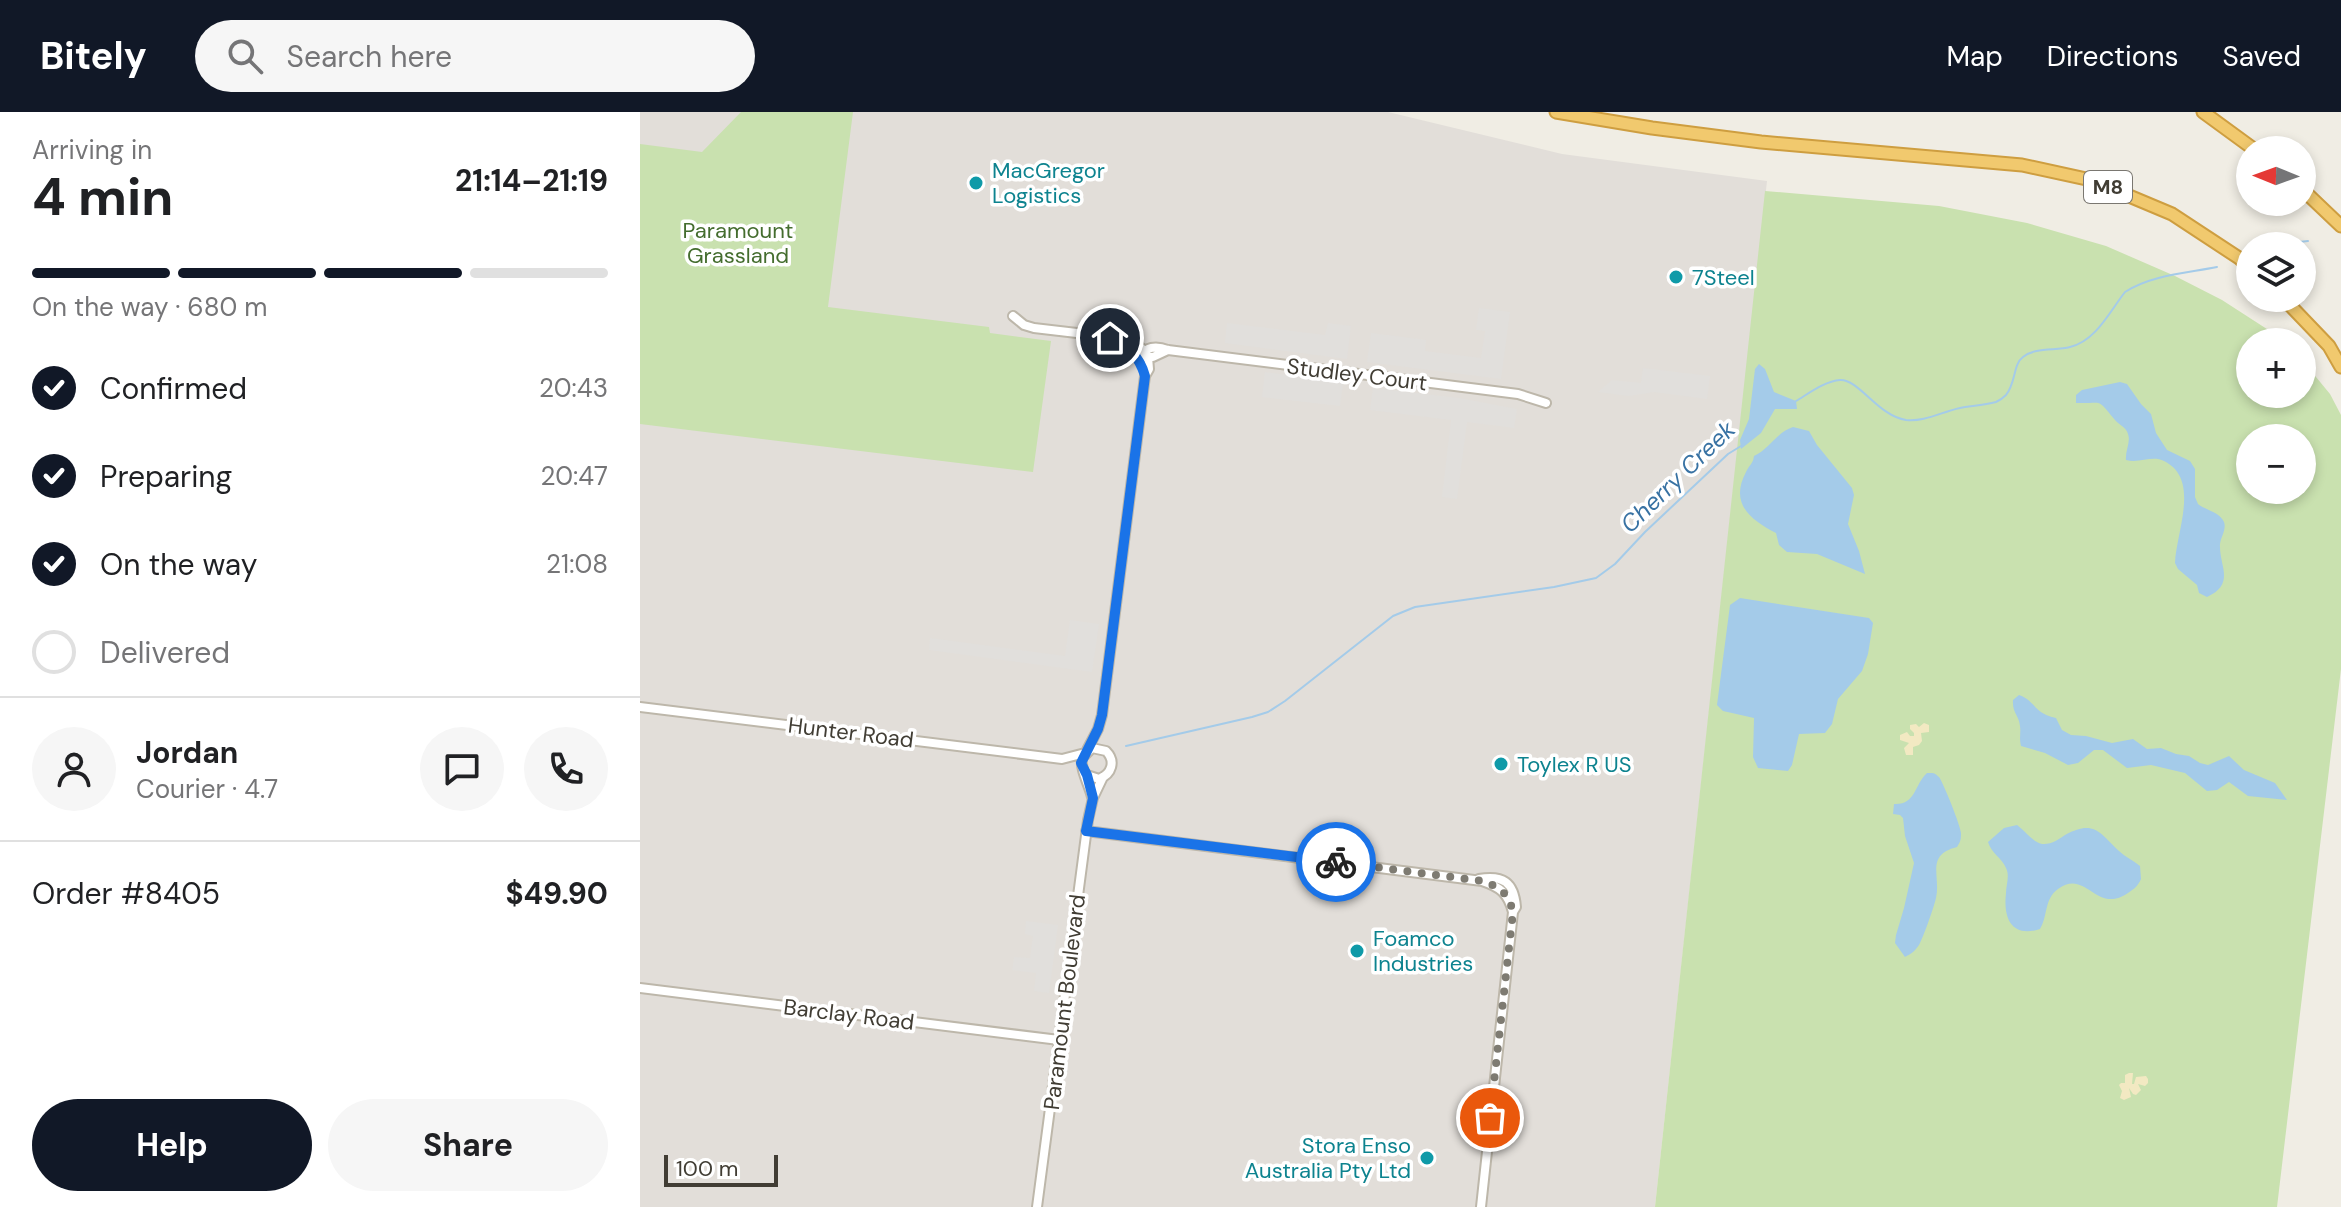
<!DOCTYPE html>
<html lang="en">
<head>
<meta charset="utf-8">
<style>
  :root { --surface:#fff; --page:#f6f6f6; --text:#202124; --muted:#757577; --line:#e0e0e0; --accent:#111827 }
  body { margin:0; font-family:"DM Sans",sans-serif; background:var(--page); color:var(--text); height:100vh; display:flex; flex-direction:column; font-size:30px; white-space:nowrap }
  * { box-sizing:border-box; margin:0 }
  p { font-size:26px; color:var(--muted) }
  .icon { flex:none; width:44px; height:44px; fill:none; stroke:currentColor; stroke-width:2; stroke-linecap:round; stroke-linejoin:round }
  .map { position:relative; flex:1; overflow:hidden }
  .sheet { display:flex; flex-direction:column; background:var(--surface); width:640px }
  .sheet>* { flex:none }
  .needle { width:52px; rotate:271deg }
  .buttons { position:absolute; left:1596px; top:24px; display:grid; gap:16px }
  .buttons a { display:grid; place-items:center; width:80px; height:80px; border-radius:50%; background:var(--surface); box-shadow:0 4px 12px #0003; font-size:40px }
  .scale { position:absolute; left:24px; bottom:20px; width:114px; box-sizing:border-box; padding-left:8px; border:4px solid #413d34; border-top:0; font-size:22px; line-height:28px; white-space:nowrap; color:#413d34; -webkit-text-stroke:6px #fff; paint-order:stroke }
  .pin { position:absolute; display:grid; place-items:center; width:68px; height:68px; color:#fff; margin:-34px; border:4px solid #fff; border-radius:50%; box-shadow:0 2px 8px #0007 }
  .courier { position:absolute; display:grid; place-items:center; width:80px; height:80px; margin:-40px; border:6px solid #1a73e8; border-radius:50%; background:#fff; color:#222; box-shadow:0 2px 10px #0007 }
  .head em { font-style:normal; font-weight:700 }
  .head div { display:flex; flex-direction:column-reverse }
  .head { display:flex; align-items:center; justify-content:space-between; height:136px; padding:0 32px }
  h1 { font-size:52px; font-weight:700; line-height:60px }
  .bar { display:grid; grid-template-columns:repeat(4,1fr); gap:12px 8px; align-content:center; height:96px; padding:0 32px }
  .bar i { height:10px; border-radius:6px; background:var(--line) }
  .bar .selected { background:var(--accent) }
  .bar p { grid-column:span 4 }
  .line { display:flex; align-items:center; gap:20px; padding:0 32px; border-top:2px solid var(--line) }
  .line div { flex:1 }
  .round { display:grid; place-items:center; flex:none; width:84px; height:84px; border-radius:42px; background:var(--page) }
  ol { padding:0 32px; list-style:none }
  li { display:flex; align-items:center; gap:24px; height:88px }
  li p { margin-inline-start:auto }
  li .icon { padding:8px; border-radius:50%; background:var(--accent); color:#fff; stroke-width:4 }
  li:last-child { color:var(--muted) }
  li i { width:44px; height:44px; border:4px solid var(--line); border-radius:50% }
  .cta { display:flex; gap:16px; margin-top:auto; padding:16px 32px }
  .cta a { flex:1; height:92px; border-radius:48px; background:var(--accent); color:#fff; font-size:32px; font-weight:700; line-height:92px; text-align:center }
  .cta a+a { background:var(--page); color:var(--text) }
  header { display:flex; align-items:center; gap:48px; box-sizing:border-box; height:112px; padding:0 40px; background:var(--accent); color:#fff }
  header strong { font-size:38px }
  nav { display:flex; gap:44px; margin-inline-start:auto; font-size:28px }
  .search { width:560px; height:72px; background:var(--page); display:flex; align-items:center; gap:20px; box-sizing:border-box; padding:0 28px; border-radius:44px; color:var(--muted); font-size:30px }
  main { display:flex; flex:1; min-height:0 }
  .map>svg:first-child { display:block }
  .industrial { fill:#e2ded9 }
  .green { fill:#c9e1af; fill-rule:evenodd }
  .sand { fill:#f2e9c2 }
  .parking { fill:#e1dfdc }
  .water { fill:#a4cbe9 }
  .lines { fill:none; stroke-linecap:round; stroke-linejoin:round }
  .stream { stroke:#a4cbe9; stroke-width:2 }
  .minor-casing { stroke:#bdb7aa; stroke-width:12 }
  .highway-casing { stroke:#ce9e40; stroke-width:15 }
  .minor { stroke:#fff; stroke-width:8 }
  .highway { stroke:#f1c96e; stroke-width:11 }
  .done { stroke:#7e7b72; stroke-width:8; stroke-dasharray:0 14.4 }
  .route { stroke:#1a73e8; stroke-width:10 }
  .culture-dot { fill:#0f9aa8; stroke:#fff; stroke-width:3 }
  .labels { text-anchor:middle; stroke-width:7; stroke-linejoin:round; paint-order:stroke }
  .shield { fill:#fff; stroke:#7a7771; stroke-width:2 }
  .shield-label { font-size:20px; font-weight:bold; fill:#413d34 }
  .culture-label { font-size:22px; fill:#0d838f; stroke:#fff; text-anchor:start }
  .park-label { font-size:22px; fill:#446d2e; stroke:#fff }
  .street-label { font-size:22px; fill:#413d34; stroke:#fff }
  .water-label { font-size:24px; font-style:italic; fill:#3872a3; stroke:#fff }
</style>
</head>
<body>
<header>
<strong>Bitely</strong>
<div class="search"><svg class="icon" aria-label="search" viewBox="0 0 24 24"><circle cx="10" cy="10" r="6"/><path d="M15 15l6 6"/></svg>Search here</div>
<nav><a>Map</a><a>Directions</a><a>Saved</a></nav>
</header>
<main>
<section class="sheet">
<div class="head"><div><h1>4 min</h1><p>Arriving in</p></div><em>21:14–21:19</em></div>
<div class="bar"><i class="selected"></i><i class="selected"></i><i class="selected"></i><i></i><p>On the way · 680 m</p></div>
<ol>
<li><svg class="icon" aria-label="check" viewBox="0 0 24 24"><path d="M5 12l5 5 9-10"/></svg>Confirmed<p>20:43</p></li>
<li><svg class="icon" aria-label="check" viewBox="0 0 24 24"><path d="M5 12l5 5 9-10"/></svg>Preparing<p>20:47</p></li>
<li><svg class="icon" aria-label="check" viewBox="0 0 24 24"><path d="M5 12l5 5 9-10"/></svg>On the way<p>21:08</p></li>
<li><i></i>Delivered</li>
</ol>
<div class="line" style="height:144px"><a class="round"><svg class="icon" aria-label="person" viewBox="0 0 24 24"><circle cx="12" cy="8" r="4"/><path d="M4 21q1-7 8-7t8 7"/></svg></a><div><b>Jordan</b><p>Courier · 4.7</p></div><a class="round"><svg class="icon" aria-label="chat" viewBox="0 0 24 24"><path d="M4 5h16v11H9l-5 4z"/></svg></a><a class="round"><svg class="icon" aria-label="phone" viewBox="0 0 24 24"><path d="M5 4h4l2 5-3 2q2 4 5 5l2-3 5 2v4C11 20 4 13 5 4z"/></svg></a></div>
<div class="line" style="height:104px"><div>Order #8405</div><b>$49.90</b></div>
<div class="cta"><a>Help</a><a>Share</a></div>
</section>
<div class="map">
<svg width="1701" height="1095" viewBox="0 0 1701 1095">
  <rect width="100%" height="100%" fill="#f0ede4"/>
  <path class="industrial" d="M0,0H748L922,42L1127,69L1015,1095H0Z"/>
  <path class="green" d="M101,0H213L188,195L349,215L350,221L411,229L393,360L0,312V32L62,40Z
    M1125,79L1299,94L1387,111L1466,134L1535,164L1582,188L1647,230H1610V282H1662V248L1690,282L1701,303V557L1637,1095H1015ZM1610,326H1662V378H1610Z"/>
  <path class="sand" d="M1284,611L1289,613V620L1281,621L1282,629L1279,633L1273,635V643H1266L1264,636L1269,631L1260,628V623L1267,620L1270,624H1274V621L1270,617V613L1276,612L1279,615Z
    M1489,961H1493L1492,972H1494L1496,965L1506,964L1508,967V971L1505,974L1498,972L1501,978L1496,983L1493,982L1489,976L1491,985L1484,988L1480,986L1482,979L1479,973L1481,971H1485V963Z"/>
  <path class="parking" d="M839,196L870,200L861,267L727,250L731,221L786,228L785,239L841,246L845,219L836,218Z
    M587,211L685,223L688,211L711,214L707,247L585,231Z
    M1003,256L1070,264L1067,287L1014,280L989,284L958,280L972,268L1001,271Z
    M625,260L703,270L700,294L622,285Z
    M733,276L819,286L877,297L874,316L827,310L817,387L802,385L811,308L730,298Z
    M430,508L459,512L452,560L289,538L290,526L425,544Z
    M386,809L418,813L409,881L394,879L396,861L372,858L374,845L390,846L393,824L385,822Z"/>
  <path class="water" d="M1119,252L1125,257L1134,280L1156,289L1157,297H1135L1121,321L1101,337L1100,328L1109,307L1115,257Z
    M1480,270L1487,272L1501,292L1511,302L1516,321L1527,338L1550,349L1555,357V385L1558,392C1565,398 1580,400 1584,410C1587,418 1579,427 1580,435C1580,455 1595,472 1567,485L1559,481L1557,473L1538,457L1535,451C1536,420 1561,367 1524,349C1512,343 1499,352 1486,348C1485,339 1491,330 1488,322C1486,315 1479,313 1475,308C1456,285 1464,292 1436,291V283L1442,278Z
    M1153,315L1169,319L1177,333L1212,376L1214,383L1208,412L1219,439L1225,462L1177,442L1147,440L1139,433L1136,421C1111,408 1089,392 1106,360C1109,353 1113,352 1114,344C1129,337 1137,320 1153,315Z
    M1100,486L1229,506L1233,511L1228,542L1222,559L1198,587L1192,612L1185,621L1159,622L1152,653L1148,659L1118,656L1113,645L1114,606L1083,599L1077,593L1090,493Z
    M1379,583C1396,589 1393,601 1416,606L1422,618L1431,623L1446,624L1472,631L1493,627L1507,637L1521,636L1536,642L1549,644L1560,651L1568,653L1589,644L1604,658L1635,671L1647,688L1608,684L1589,670L1577,678L1567,679L1545,661L1511,653L1487,656L1463,638H1454L1438,651L1428,653L1405,641L1381,634C1379,626 1381,621 1380,614C1379,603 1372,601 1373,588Z
    M1287,661C1293,661 1294,660 1299,665C1303,670 1322,717 1321,722C1321,729 1320,730 1317,735C1285,743 1301,764 1296,786C1294,795 1283,826 1279,833C1275,839 1271,842 1265,845L1255,831L1256,823L1264,796L1274,751L1265,724L1263,706L1260,703L1253,702L1254,692C1276,693 1274,673 1287,661Z
    M1377,713C1384,718 1393,730 1402,732C1411,733 1419,727 1425,723C1454,707 1460,721 1479,739C1485,745 1493,748 1500,754L1501,767C1498,774 1494,777 1488,781C1456,803 1446,756 1418,777C1404,787 1408,804 1400,817C1372,826 1363,807 1366,781C1366,773 1370,764 1366,756C1362,746 1351,741 1348,730L1364,716Z"/>
  <g class="lines">
    <path class="stream" d="M1622,134L1668,129
      M1156,289C1168,282 1185,269 1200,268C1219,267 1238,304 1266,308C1285,310 1301,300 1320,296C1331,294 1344,293 1356,290C1361,288 1362,287 1366,283C1376,271 1373,252 1383,245C1395,235 1416,239 1430,235C1456,229 1470,199 1485,180C1511,163 1547,161 1577,155
      M486,634L612,605L628,600L645,589L753,504L775,495L914,475L956,466L975,452L1005,420L1088,342L1101,334"/>
    <defs>
      <path id="minor" d="M373,204L384,213L394,216L488,227L504,238L508,245L509,257L505,264L462,603L458,617L447,638
        M471,226L487,235L498,245H513L528,238
        M498,245C507,235 515,233 528,238L878,282L906,291
        M0,595L422,647L445,641
        M447,663L459,667C472,662 476,649 466,639L452,636L442,646C440,657 449,673 452,685
        M446,719L842,769C860,775 868,781 873,800
        M839,767C863,763 874,770 876,795L873,800L841,1095
        M0,876L419,928
        M397,1095L448,708L453,686L463,665"/>
      <path id="highway" d="M916,0L1012,16L1121,30L1382,53L1451,68L1532,102L1599,146L1610,156
        M1563,0L1615,38
        M1662,77L1701,114
        M1643,186L1689,234L1701,255"/>
    </defs>
    <use href="#minor" class="minor-casing"/>
    <use href="#highway" class="highway-casing"/>
    <use href="#minor" class="minor"/>
    <use href="#highway" class="highway"/>
  </g>
  <g class="lines">
    <path class="done" d="M696,750L842,769C860,775 868,781 873,800L850,1006"/>
    <path class="route" d="M470,226C489,236 499,243 505,264L462,603L458,617L441,651L447,663L453,686L446,719L696,750"/>
  </g>
  <g class="culture-dot">
    <circle cx="336" cy="71" r="8"/>
    <circle cx="1036" cy="165" r="8"/>
    <circle cx="861" cy="652" r="8"/>
    <circle cx="717" cy="839" r="8"/>
    <circle cx="787" cy="1046" r="8"/>
  </g>
  <g class="labels">
    <rect class="shield" x="1444" y="59" width="48" height="32" rx="6"/>
    <g class="shield-label">
      <text x="1468" y="82">M8</text>
    </g>
    <g class="culture-label">
      <text x="352" y="66">MacGregor<tspan x="352" dy="25">Logistics</tspan></text>
      <text x="1052" y="173">7Steel</text>
      <text x="877" y="660">Toylex R US</text>
      <text x="733" y="834">Foamco<tspan x="733" dy="25">Industries</tspan></text>
      <text x="771" y="1041" text-anchor="end">Stora Enso<tspan x="771" dy="25">Australia Pty Ltd</tspan></text>
    </g>
    <g class="park-label">
      <text x="98" y="126">Paramount<tspan x="98" dy="25">Grassland</tspan></text>
    </g>
    <g class="street-label">
      <text transform="translate(717 262) rotate(7)" y="8">Studley Court</text>
      <text transform="translate(211 620) rotate(7)" y="8">Hunter Road</text>
      <text transform="translate(424 890) rotate(-83)" y="8">Paramount Boulevard</text>
      <text transform="translate(209 902) rotate(7)" y="8">Barclay Road</text>
    </g>
    <g class="water-label">
      <text transform="translate(1038 365) rotate(-44)" y="8">Cherry Creek</text>
    </g>
  </g>
</svg>
<div class="buttons">
<a><svg class="needle" viewBox="-14 -14 28 28"><path d="M0-13l5 13h-10z" fill="#e53935"/><path d="M0 13l5-13h-10z" fill="#757577"/></svg></a>
<a><svg class="icon" aria-label="layers" viewBox="0 0 24 24"><path d="M12 4l9 5-9 5-9-5zM3 14l9 5 9-5"/></svg></a>
<a>+</a>
<a>−</a>
</div>
<div class="scale">100 m</div>
<div class="pin" style="left:850px;top:1006px;background:#ea580c"><svg class="icon" aria-label="bag" viewBox="0 0 24 24"><path d="M5 8h14l-1 12H6zM9 8a3 3 0 0 1 6 0"/></svg></div>
<div class="pin" style="left:470px;top:226px;background:#1f2937"><svg class="icon" aria-label="home" viewBox="0 0 24 24"><path d="M3 11l9-7 9 7M6 9v11h12V9"/></svg></div>
<div class="courier" style="left:696px;top:750px"><svg class="icon" aria-label="bike" viewBox="0 0 24 24"><circle cx="6" cy="16" r="4"/><circle cx="18" cy="16" r="4"/><path d="M6 16l4-8h5l3 8M10 8l3 8H6M13 5h3"/></svg></div>
</div>
</main>
</body>
</html>
